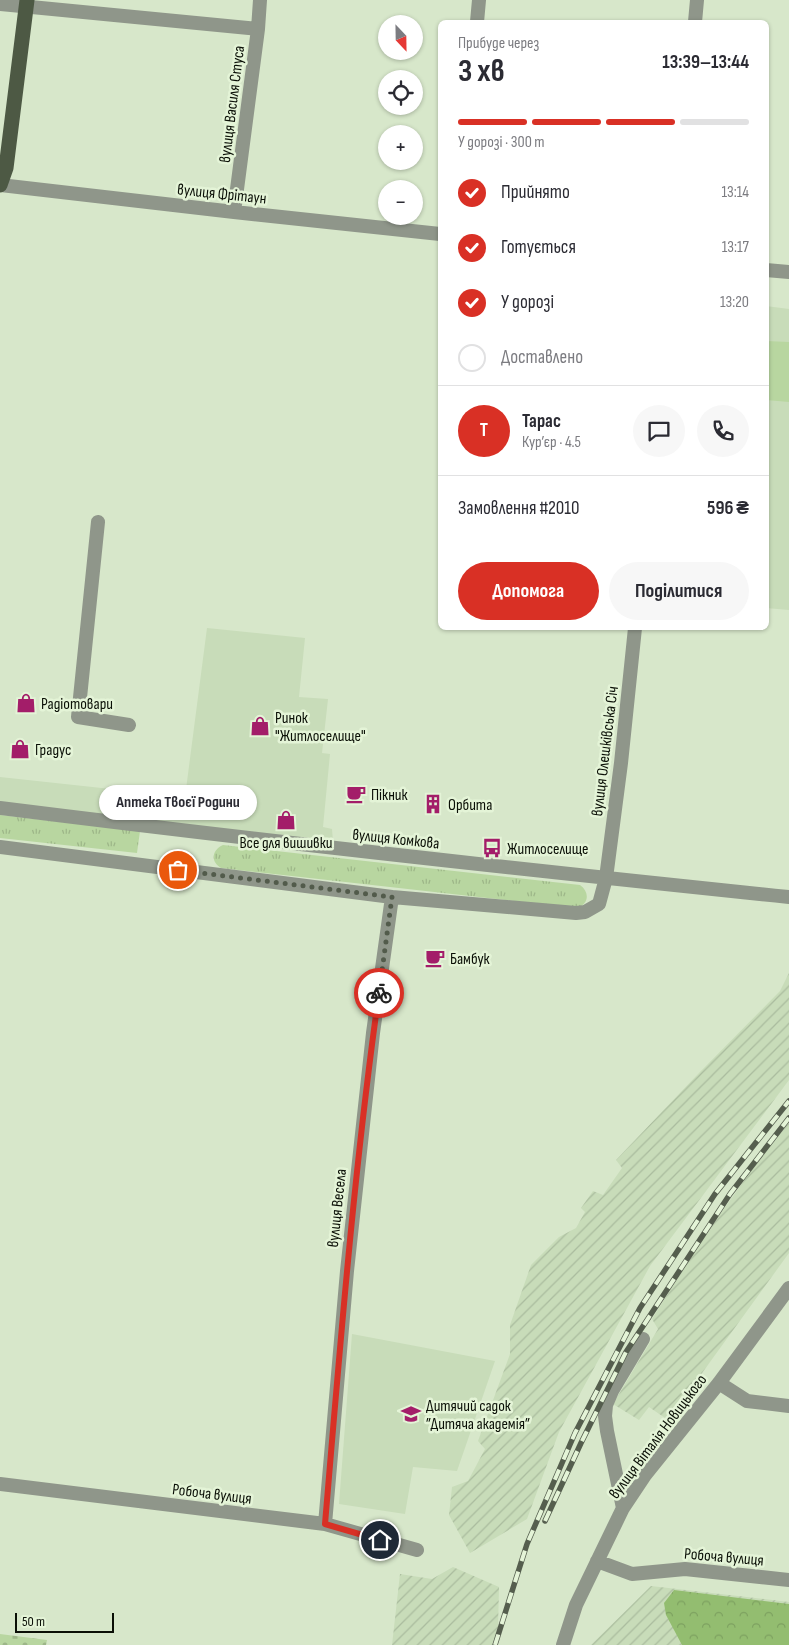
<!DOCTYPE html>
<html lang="uk">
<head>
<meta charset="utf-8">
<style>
  :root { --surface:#fff; --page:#f7f7f7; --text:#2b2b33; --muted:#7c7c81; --line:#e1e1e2; --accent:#d93025 }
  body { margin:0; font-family:"Sofia Sans Condensed",sans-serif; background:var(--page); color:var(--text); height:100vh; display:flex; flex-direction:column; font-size:19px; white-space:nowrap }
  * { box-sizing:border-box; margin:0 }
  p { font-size:16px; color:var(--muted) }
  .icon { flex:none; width:28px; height:28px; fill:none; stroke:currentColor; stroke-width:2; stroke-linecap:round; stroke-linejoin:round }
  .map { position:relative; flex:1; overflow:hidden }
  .drawer { position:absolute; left:438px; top:20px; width:331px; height:610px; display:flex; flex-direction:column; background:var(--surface); border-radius:8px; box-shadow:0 1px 4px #0004 }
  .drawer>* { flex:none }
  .needle { width:32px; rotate:158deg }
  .buttons { position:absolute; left:378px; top:15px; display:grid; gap:10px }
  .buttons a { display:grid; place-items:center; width:45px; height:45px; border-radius:50%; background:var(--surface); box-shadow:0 1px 4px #0004; font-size:25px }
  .scale { position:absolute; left:15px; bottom:12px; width:99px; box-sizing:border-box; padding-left:5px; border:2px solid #0a0f06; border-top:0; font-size:14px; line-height:18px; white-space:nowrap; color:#0a0f06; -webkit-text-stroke:4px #e4f4d7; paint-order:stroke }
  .pin { position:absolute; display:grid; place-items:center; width:42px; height:42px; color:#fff; margin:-21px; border:2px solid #fff; border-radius:50%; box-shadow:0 1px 5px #0007 }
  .courier { position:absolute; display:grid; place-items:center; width:50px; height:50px; margin:-25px; border:4px solid #d93025; border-radius:50%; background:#fff; color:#222; box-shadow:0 1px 6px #0007 }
  .bubble { position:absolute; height:35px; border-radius:18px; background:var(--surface); box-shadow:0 1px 4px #0004; font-size:16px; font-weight:700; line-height:35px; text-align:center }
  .summary em { font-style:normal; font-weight:700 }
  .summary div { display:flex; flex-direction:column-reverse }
  .summary { display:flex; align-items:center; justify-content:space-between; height:85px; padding:0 20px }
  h1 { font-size:32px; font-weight:700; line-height:38px }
  .bar { display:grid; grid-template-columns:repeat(4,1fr); gap:8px 5px; align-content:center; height:60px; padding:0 20px }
  .bar i { height:6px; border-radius:4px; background:var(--line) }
  .bar .selected { background:var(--accent) }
  .bar p { grid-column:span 4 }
  .line { display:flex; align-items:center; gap:12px; padding:0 20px; border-top:1px solid var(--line) }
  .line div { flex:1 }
  .round { display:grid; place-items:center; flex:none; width:52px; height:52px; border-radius:26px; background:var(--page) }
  ol { padding:0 20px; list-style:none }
  li { display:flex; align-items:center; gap:15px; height:55px }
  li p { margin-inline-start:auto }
  li .icon { padding:5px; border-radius:50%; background:var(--accent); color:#fff; stroke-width:4 }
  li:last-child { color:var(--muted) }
  li i { width:28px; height:28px; border:2px solid var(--line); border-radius:50% }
  .primary-button { display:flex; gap:10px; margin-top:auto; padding:10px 20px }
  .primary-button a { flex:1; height:58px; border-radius:30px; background:var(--accent); color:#fff; font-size:20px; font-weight:700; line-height:58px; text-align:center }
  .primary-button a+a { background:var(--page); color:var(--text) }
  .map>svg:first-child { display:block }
  .built { fill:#c8dcb9 }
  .industrial { fill:url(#industrial-furrows) }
  .grass { fill:url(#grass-tufts) }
  .forest { fill:url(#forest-crowns) }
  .cemetery { fill:url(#cemetery-stones) }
  .green { fill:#b8d6a0 }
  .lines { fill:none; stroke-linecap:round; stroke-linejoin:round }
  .minor { stroke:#8f968a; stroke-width:14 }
  .major { stroke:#4d5944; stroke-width:15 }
  .rail-casing { stroke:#555e4e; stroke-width:5.5 }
  .rail { stroke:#e4f4d7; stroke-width:4; stroke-dasharray:11; stroke-linecap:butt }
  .done { stroke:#525b4b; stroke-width:5; stroke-dasharray:0 9 }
  .route { stroke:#d93025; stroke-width:6 }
  .labels { text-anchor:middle; stroke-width:5; stroke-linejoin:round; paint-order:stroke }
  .street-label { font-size:16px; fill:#0a0f06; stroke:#e4f4d7 }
  .poi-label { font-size:16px; fill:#0a0f06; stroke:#e4f4d7; text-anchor:start }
</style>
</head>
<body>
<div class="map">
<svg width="789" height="1645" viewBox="0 0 789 1645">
  <defs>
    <pattern id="industrial-furrows" width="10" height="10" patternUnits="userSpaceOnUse" patternTransform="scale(1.25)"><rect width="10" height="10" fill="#c8dcb9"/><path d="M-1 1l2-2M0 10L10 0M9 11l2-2" fill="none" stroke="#aabc9e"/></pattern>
    <pattern id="grass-tufts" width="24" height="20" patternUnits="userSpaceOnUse" patternTransform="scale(1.25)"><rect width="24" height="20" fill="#b8d6a0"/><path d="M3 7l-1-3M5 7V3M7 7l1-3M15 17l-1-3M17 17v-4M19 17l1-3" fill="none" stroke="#9db688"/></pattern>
    <pattern id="forest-crowns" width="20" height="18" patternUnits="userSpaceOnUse" patternTransform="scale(1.25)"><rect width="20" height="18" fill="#93bd70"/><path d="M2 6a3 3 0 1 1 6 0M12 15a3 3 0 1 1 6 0" fill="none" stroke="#7da160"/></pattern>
    <pattern id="cemetery-stones" width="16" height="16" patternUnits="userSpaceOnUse" patternTransform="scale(1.25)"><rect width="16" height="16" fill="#b8d6a0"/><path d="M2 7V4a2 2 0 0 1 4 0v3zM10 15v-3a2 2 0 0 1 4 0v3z" fill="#9db688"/></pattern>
  </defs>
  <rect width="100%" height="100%" fill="#d7e7ca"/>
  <path class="built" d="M766,306L789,309V610L766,608Z
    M207,628L305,638L299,697L328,699L322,753L330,754L323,827L332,829L333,841L0,804V777L185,797Z
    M352,1334L495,1361L457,1471L413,1467L405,1514L339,1504Z"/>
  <path class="industrial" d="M789,973V1080L650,1266L559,1432L527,1519L470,1553L449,1515L452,1487L468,1481L485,1449L478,1441L510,1354V1325L531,1265L559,1237L576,1228L585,1212L581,1208L593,1191L603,1195L622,1168L616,1160L699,1073L780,991Z
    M789,1123V1253L668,1420L649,1407L639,1420L613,1404L658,1329L652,1319L705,1235L754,1167Z
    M453,1567L499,1587L498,1629L492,1645H392L400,1574L432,1579Z
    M651,1586L789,1602V1645H591Z"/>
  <path class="grass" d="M0,815L140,831L137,853L0,838Z
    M223,845L580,885C590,892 589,904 577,908L221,868C210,861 212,850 223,845Z"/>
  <path class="forest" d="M674,1590L789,1604V1645H682L666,1615L664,1603Z"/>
  <path class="cemetery" d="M0,1634L47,1640L46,1645H0Z"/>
  <path class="green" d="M766,341L789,342V402L766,400Z"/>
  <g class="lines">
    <path class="minor" d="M0,4L258,29
      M477,22L479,0
      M695,22L697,0
      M0,185L234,212L440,234
      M234,212L258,29L260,0
      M766,270L789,272
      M98,522L78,717L129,725
      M0,808C263,841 526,870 789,897
      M0,847L392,897L576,913L585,912L599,904L606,878L621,763L635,628
      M719,1383L747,1401L789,1406
      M0,1484L325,1524L417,1550
      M623,1508L607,1431L605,1416L606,1405L612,1391L643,1339
      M325,1524L347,1271L373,1033L392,897
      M597,1561L632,1574L685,1569L789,1580
      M563,1645L576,1605L623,1508L645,1475L719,1383L789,1288"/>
    <path class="major" d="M0,185L6,168L27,0"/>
    <defs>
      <path id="rail" d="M545,1521L581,1443L626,1352L730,1194L789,1118
        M495,1645L527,1544L575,1433L640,1308L715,1194L789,1101"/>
    </defs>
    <use href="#rail" class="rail-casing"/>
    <use href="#rail" class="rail"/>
  </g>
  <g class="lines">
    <path class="done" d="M178,870L392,897L379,993"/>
    <path class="route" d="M379,993C354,1169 340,1347 325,1524L380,1540"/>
  </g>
  <defs>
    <symbol id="shop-bare" viewBox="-9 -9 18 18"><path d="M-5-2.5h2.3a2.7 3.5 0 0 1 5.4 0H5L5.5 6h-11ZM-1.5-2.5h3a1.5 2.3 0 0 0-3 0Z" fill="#a31d69" stroke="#e4f4d7" stroke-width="2.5" paint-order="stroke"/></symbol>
    <symbol id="cafe-bare" viewBox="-9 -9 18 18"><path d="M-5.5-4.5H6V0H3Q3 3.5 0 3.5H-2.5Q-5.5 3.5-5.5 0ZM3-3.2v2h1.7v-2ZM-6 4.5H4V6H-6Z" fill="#a31d69" stroke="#e4f4d7" stroke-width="2.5" paint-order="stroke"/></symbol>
    <symbol id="building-bare" viewBox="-9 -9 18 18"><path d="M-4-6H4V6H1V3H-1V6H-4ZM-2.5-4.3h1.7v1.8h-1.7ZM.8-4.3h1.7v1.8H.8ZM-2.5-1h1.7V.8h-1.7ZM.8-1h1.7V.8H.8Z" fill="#a31d69" stroke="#e4f4d7" stroke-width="2.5" paint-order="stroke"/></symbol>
    <symbol id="bus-bare" viewBox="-9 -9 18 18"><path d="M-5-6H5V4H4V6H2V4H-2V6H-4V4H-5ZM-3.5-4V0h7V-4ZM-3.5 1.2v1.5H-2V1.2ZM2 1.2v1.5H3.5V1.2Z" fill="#a31d69" stroke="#e4f4d7" stroke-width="2.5" paint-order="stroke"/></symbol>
    <symbol id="school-bare" viewBox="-9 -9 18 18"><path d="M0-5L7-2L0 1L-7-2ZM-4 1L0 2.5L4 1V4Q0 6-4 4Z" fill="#a31d69" stroke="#e4f4d7" stroke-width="2.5" paint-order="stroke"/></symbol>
  </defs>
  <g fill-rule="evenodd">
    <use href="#shop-bare" x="12" y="689" width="28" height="28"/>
    <use href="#shop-bare" x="246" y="712" width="28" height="28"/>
    <use href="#shop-bare" x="6" y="735" width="28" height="28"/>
    <use href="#cafe-bare" x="342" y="780" width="28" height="28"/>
    <use href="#building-bare" x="419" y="790" width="28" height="28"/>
    <use href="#shop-bare" x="272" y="806" width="28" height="28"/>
    <use href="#bus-bare" x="478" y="834" width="28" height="28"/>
    <use href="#cafe-bare" x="421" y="944" width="28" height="28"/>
    <use href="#school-bare" x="397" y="1400" width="28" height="28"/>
  </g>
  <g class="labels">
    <g class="street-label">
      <text transform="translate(231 104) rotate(-83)" y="6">вулиця Василя Стуса</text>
      <text transform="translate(222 193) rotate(6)" y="6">вулиця Фрітаун</text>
      <text transform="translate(604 751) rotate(-83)" y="6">вулиця Олешківська Січ</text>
      <text transform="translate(396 838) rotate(6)" y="6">вулиця Комкова</text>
      <text transform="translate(336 1208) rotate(-84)" y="6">вулиця Весела</text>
      <text transform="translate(657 1436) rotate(-53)" y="6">вулиця Віталія Новицького</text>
      <text transform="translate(212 1493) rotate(7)" y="6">Робоча вулиця</text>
      <text transform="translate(724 1556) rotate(5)" y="6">Робоча вулиця</text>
    </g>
    <g class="poi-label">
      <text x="41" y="709">Радіотовари</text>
      <text x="275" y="723">Ринок<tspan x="275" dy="18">"Житлоселище"</tspan></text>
      <text x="35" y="755">Градус</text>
      <text x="371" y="800">Пікник</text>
      <text x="448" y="810">Орбита</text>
      <text x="286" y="848" text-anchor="middle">Все для вишивки</text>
      <text x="507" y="854">Житлоселище</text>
      <text x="450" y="964">Бамбук</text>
      <text x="426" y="1411">Дитячий садок<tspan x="426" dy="18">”Дитяча академія”</tspan></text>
    </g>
  </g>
</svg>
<div class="buttons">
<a><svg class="needle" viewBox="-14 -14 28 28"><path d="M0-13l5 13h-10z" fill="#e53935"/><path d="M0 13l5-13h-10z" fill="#7c7c81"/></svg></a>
<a><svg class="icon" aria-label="locate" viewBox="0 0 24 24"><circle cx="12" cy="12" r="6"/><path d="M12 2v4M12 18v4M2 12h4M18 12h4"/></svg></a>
<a>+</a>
<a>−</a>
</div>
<div class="scale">50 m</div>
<div class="pin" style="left:178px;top:870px;background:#ea580c"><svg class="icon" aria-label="bag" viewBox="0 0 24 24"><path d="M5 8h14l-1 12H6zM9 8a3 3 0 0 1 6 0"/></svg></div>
<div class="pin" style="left:380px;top:1540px;background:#1f2937"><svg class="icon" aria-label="home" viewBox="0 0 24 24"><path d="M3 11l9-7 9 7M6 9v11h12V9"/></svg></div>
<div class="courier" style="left:379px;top:993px"><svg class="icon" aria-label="bike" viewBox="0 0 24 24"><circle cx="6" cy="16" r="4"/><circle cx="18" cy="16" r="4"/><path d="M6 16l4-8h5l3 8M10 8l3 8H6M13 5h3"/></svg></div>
<div class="bubble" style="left:99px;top:785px;width:158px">Аптека Твоєї Родини</div>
<section class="drawer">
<div class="summary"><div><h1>3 хв</h1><p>Прибуде через</p></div><em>13:39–13:44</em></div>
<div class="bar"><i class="selected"></i><i class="selected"></i><i class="selected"></i><i></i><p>У дорозі · 300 m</p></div>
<ol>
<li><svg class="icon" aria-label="check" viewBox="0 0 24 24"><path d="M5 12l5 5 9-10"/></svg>Прийнято<p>13:14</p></li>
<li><svg class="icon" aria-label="check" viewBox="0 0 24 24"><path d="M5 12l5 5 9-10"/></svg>Готується<p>13:17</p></li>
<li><svg class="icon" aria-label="check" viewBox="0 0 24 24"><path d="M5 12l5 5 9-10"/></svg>У дорозі<p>13:20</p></li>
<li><i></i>Доставлено</li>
</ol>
<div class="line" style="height:90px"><b class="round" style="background:var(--accent);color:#fff">Т</b><div><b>Тарас</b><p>Кур’єр · 4.5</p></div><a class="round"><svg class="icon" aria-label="chat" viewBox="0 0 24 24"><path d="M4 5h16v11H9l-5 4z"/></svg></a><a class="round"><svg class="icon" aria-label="phone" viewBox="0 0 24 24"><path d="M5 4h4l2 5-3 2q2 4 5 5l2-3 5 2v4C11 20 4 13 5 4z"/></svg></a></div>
<div class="line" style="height:65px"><div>Замовлення #2010</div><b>596 ₴</b></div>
<div class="primary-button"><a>Допомога</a><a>Поділитися</a></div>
</section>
</div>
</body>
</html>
